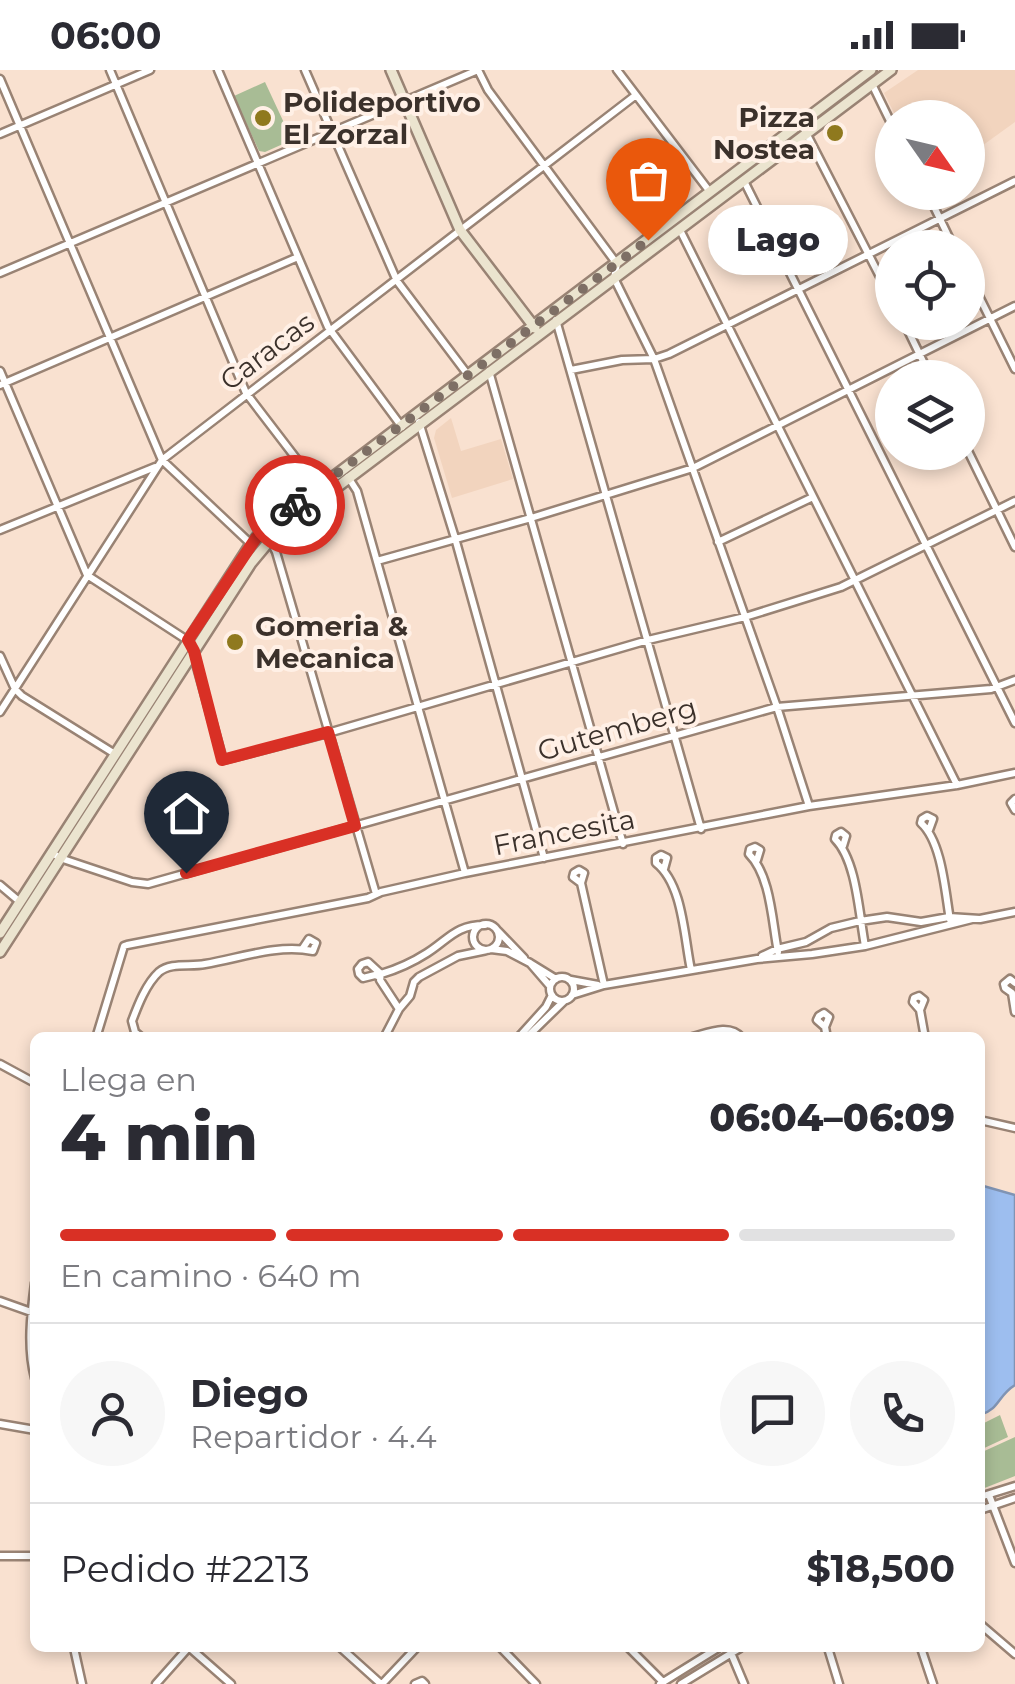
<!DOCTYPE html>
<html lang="es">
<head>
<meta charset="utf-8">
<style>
  :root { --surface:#fff; --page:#f7f7f7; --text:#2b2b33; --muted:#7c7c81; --line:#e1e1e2; --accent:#d93025 }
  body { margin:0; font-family:Montserrat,sans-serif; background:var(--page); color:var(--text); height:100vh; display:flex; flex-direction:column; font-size:38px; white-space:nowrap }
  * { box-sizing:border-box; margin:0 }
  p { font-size:32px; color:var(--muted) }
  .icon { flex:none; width:55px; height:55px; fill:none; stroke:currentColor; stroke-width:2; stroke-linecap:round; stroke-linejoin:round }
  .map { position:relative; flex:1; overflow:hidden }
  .side { position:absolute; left:30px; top:962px; width:955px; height:620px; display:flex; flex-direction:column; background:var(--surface); border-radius:15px; box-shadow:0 5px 15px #0003 }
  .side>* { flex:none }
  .needle { width:65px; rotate:124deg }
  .buttons { position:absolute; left:875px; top:30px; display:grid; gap:20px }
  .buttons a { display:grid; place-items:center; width:110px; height:110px; border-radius:50%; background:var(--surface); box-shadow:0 5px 15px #0003; font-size:50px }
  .pin { position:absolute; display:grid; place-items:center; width:85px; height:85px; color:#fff; margin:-102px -42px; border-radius:50% 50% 50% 0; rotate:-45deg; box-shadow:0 0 10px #0007 }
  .pin .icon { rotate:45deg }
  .courier { position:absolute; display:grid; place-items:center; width:100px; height:100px; margin:-50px; border:8px solid #d93025; border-radius:50%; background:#fff; color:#222; box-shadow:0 2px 12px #0007 }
  .bubble { position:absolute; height:70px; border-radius:35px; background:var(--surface); box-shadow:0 5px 15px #0003; font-size:32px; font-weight:800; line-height:70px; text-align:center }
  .overview em { font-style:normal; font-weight:800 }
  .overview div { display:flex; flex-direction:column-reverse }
  .overview { display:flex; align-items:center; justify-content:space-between; height:170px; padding:0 30px }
  h1 { font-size:65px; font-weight:800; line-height:75px }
  .bar { display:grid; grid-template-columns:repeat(4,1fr); gap:15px 10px; align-content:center; height:120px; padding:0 30px }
  .bar i { height:12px; border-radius:8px; background:var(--line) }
  .bar .on { background:var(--accent) }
  .bar p { grid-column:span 4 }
  .line { display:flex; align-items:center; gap:25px; padding:0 30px; border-top:2px solid var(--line) }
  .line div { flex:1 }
  .round { display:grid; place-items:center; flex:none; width:105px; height:105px; border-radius:52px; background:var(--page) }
  .status { display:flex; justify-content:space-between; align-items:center; height:70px; padding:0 50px; background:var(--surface); direction:ltr }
  .status svg { height:28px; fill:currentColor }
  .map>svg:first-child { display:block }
  .built { fill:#f2d4be }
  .green { fill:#a8bc95 }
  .water { fill:#9dbeef; stroke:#8094b4; stroke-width:2.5 }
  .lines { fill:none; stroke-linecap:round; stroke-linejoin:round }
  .street-casing { stroke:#998374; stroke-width:11 }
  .secondary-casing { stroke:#998374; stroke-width:14 }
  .street { stroke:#fff; stroke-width:6 }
  .secondary { stroke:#ebe4cf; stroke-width:9 }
  .done { stroke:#7e6f65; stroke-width:10; stroke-dasharray:0 18 }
  .route { stroke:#d93025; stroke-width:12 }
  .poi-dot { fill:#8f791e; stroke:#fff0e6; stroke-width:4 }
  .labels { text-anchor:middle; stroke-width:8; stroke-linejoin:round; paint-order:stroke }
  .poi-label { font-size:28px; font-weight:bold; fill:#3b312b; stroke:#fff0e6; text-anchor:start }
  .street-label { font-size:28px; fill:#3b312b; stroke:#fff0e6 }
</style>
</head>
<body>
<div class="status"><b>06:00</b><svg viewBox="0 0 49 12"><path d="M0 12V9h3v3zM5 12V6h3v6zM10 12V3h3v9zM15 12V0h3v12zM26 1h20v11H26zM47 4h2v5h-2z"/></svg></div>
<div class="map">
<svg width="1015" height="1614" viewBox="0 0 1015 1614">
  <rect width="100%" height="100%" fill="#f9e1d0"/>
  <path class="built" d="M918,0H1015V52L968,86V48L935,46L896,47L884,23Z
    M451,348L461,381L501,369L513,409L452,428L434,368L436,360Z"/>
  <path class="green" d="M265,12L292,70L265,82L259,81L234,26Z
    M1000,1345L1008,1367L980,1380V1355Z
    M1015,1367V1406L982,1419L980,1415V1383Z"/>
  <path class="water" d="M980,1115L1015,1125V1315C998,1325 1000,1339 980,1345Z"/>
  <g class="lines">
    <defs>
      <path id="street" d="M110,0L246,323L318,417
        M218,0L328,257L402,357
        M305,0L397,211L468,305
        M617,0L710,122
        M0,9L162,390L251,474
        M872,14L892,55
        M801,53L892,230
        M0,64L150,0
        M744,111L1015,653
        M927,122L954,178
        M680,160L957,715
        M0,203L478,0L488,20L617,194L614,208L654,289L777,637L809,736
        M968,204L1015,299
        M556,250L701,759
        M904,252L931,308
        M571,300L622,290L654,289L669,284L1015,111
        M0,301L87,505L190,572L223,690L328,663L648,570L745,547L841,517L1015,431
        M489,301L623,774
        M0,315L298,187
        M419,352L455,468L544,788
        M968,381L1015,477
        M348,407L357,421L465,803
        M0,460L155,397
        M270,470L276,482L376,824
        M718,472L813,427
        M377,491L531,448L693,398L1015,236
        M0,586L15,619L22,626L115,684
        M0,642L162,390L636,25
        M1015,729L1011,733L1015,740
        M929,760L933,749L927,746L922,749L921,753C942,772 945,821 950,850
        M843,776L846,766L841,762L836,765L835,769C857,791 859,845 865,876
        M51,782L60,788L132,812L148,814L777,637L991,619L1015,610
        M757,790L760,780L755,777L750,779L749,784C771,806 772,852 778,882
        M664,799L667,788L661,785L656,788V793C683,814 684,867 691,900
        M581,813L573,807L574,803L579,800L584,803L581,813L604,915
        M0,815L20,832
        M473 867a13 13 0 1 1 26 0a13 13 0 1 1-26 0Z
        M498,861L524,888
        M491,879L507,881L530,893
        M762,886L777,879L806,872L831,858L860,851L887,847L921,852L949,847L980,849L1015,842
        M380,907L375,905L363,908L359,904L358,899L362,894L368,892L381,904
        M550 919a12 12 0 1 1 24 0a12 12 0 1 1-24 0Z
        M571,910L598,915
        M1015,913L1010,909L1004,914L1005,918L1012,923L1015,942
        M549,915L530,893L556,909
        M572,925L604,915L757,889L812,884L865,876L972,849
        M399,939L380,910L381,904C398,899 413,892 427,883C450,868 456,855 485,855
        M920,940L913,932L914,928L919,926L924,930L920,940L925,968
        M825,957L817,950L819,946L824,943L829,947L825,957L827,968
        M96,968L124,876L127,875L368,828L381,822L465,803L809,736L957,715L1015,703
        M142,968L135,962L132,951C138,935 146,914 159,902C171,892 190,897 205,894C241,888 276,874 313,881L316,873L309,869L303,878
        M384,968L399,939L410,926L414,912L419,907L458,886L487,880
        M518,968L546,937L551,927
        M526,968L564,931
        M689,968C706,964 729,952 742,968
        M0,994L35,1013
        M980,1050L1015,1058
        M35,1213C31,1244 27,1278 35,1308
        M0,1231L34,1243
        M0,1354L35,1360
        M989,1425L1015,1493
        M980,1427L1015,1416
        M980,1440L1015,1428
        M0,1486H35
        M980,1554L1015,1584
        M74,1578L82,1614
        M190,1578L231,1614
        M341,1578L381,1614
        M501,1578L536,1614
        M629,1578L663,1612
        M828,1578L839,1614
        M921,1578L933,1614
        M731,1583L744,1614
        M156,1614L188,1578
        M382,1614L416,1578
        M415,1614L422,1611L425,1614
        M660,1614L718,1578
        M681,1614L740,1578"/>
      <path id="secondary" d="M391,0L460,160L535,258
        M0,863L251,474L262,461L871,0
        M0,882L251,493L276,463L891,0"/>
    </defs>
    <use href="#street" class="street-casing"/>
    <use href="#secondary" class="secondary-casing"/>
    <use href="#street" class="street"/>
    <use href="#secondary" class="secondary"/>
  </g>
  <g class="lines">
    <path class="done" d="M295,435L648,170"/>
    <path class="route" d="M186,803L355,756L328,662L222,690L194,581L188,570L256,468L295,435"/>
  </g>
  <g class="poi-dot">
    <circle cx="263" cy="48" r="10"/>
    <circle cx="835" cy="63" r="10"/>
    <circle cx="235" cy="572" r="10"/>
  </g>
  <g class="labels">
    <g class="poi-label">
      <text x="283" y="42">Polideportivo<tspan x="283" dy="32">El Zorzal</tspan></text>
      <text x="815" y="57" text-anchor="end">Pizza<tspan x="815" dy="32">Nostea</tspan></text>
      <text x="255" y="566">Gomeria &amp;<tspan x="255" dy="32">Mecanica</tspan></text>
    </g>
    <g class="street-label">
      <text transform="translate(267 281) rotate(-37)" y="10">Caracas</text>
      <text transform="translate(617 659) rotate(-16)" y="10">Gutemberg</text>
      <text transform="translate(564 762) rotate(-11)" y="10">Francesita</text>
    </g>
  </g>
</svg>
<div class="buttons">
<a><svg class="needle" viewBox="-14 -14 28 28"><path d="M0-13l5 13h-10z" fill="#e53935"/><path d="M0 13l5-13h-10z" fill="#7c7c81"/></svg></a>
<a><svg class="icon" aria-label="locate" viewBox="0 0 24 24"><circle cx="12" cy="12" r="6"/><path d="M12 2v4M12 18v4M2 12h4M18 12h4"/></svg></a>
<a><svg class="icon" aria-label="layers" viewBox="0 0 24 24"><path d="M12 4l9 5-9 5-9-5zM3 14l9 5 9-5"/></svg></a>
</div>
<div class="pin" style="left:648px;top:170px;background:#ea580c"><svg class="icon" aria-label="bag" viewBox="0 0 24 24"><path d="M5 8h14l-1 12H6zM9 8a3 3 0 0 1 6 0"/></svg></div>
<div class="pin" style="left:186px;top:803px;background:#1f2937"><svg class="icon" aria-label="home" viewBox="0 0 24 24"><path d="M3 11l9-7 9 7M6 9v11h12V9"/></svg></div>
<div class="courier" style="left:295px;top:435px"><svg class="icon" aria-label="bike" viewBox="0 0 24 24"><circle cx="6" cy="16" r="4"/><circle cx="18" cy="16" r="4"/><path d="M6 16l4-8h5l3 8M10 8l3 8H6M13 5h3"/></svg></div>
<div class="bubble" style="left:708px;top:135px;width:140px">Lago</div>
<section class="side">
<div class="overview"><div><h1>4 min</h1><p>Llega en</p></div><em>06:04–06:09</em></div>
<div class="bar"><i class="on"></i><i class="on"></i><i class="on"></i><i></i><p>En camino · 640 m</p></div>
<div class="line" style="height:180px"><a class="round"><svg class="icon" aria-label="person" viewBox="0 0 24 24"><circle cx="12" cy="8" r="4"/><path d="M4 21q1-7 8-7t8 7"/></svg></a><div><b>Diego</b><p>Repartidor · 4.4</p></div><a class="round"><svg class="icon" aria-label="chat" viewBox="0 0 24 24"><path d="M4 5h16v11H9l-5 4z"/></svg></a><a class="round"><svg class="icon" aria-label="phone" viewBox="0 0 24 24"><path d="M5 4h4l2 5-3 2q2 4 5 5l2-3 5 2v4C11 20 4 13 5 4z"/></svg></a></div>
<div class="line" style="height:130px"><div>Pedido #2213</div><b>$18,500</b></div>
</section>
</div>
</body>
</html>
